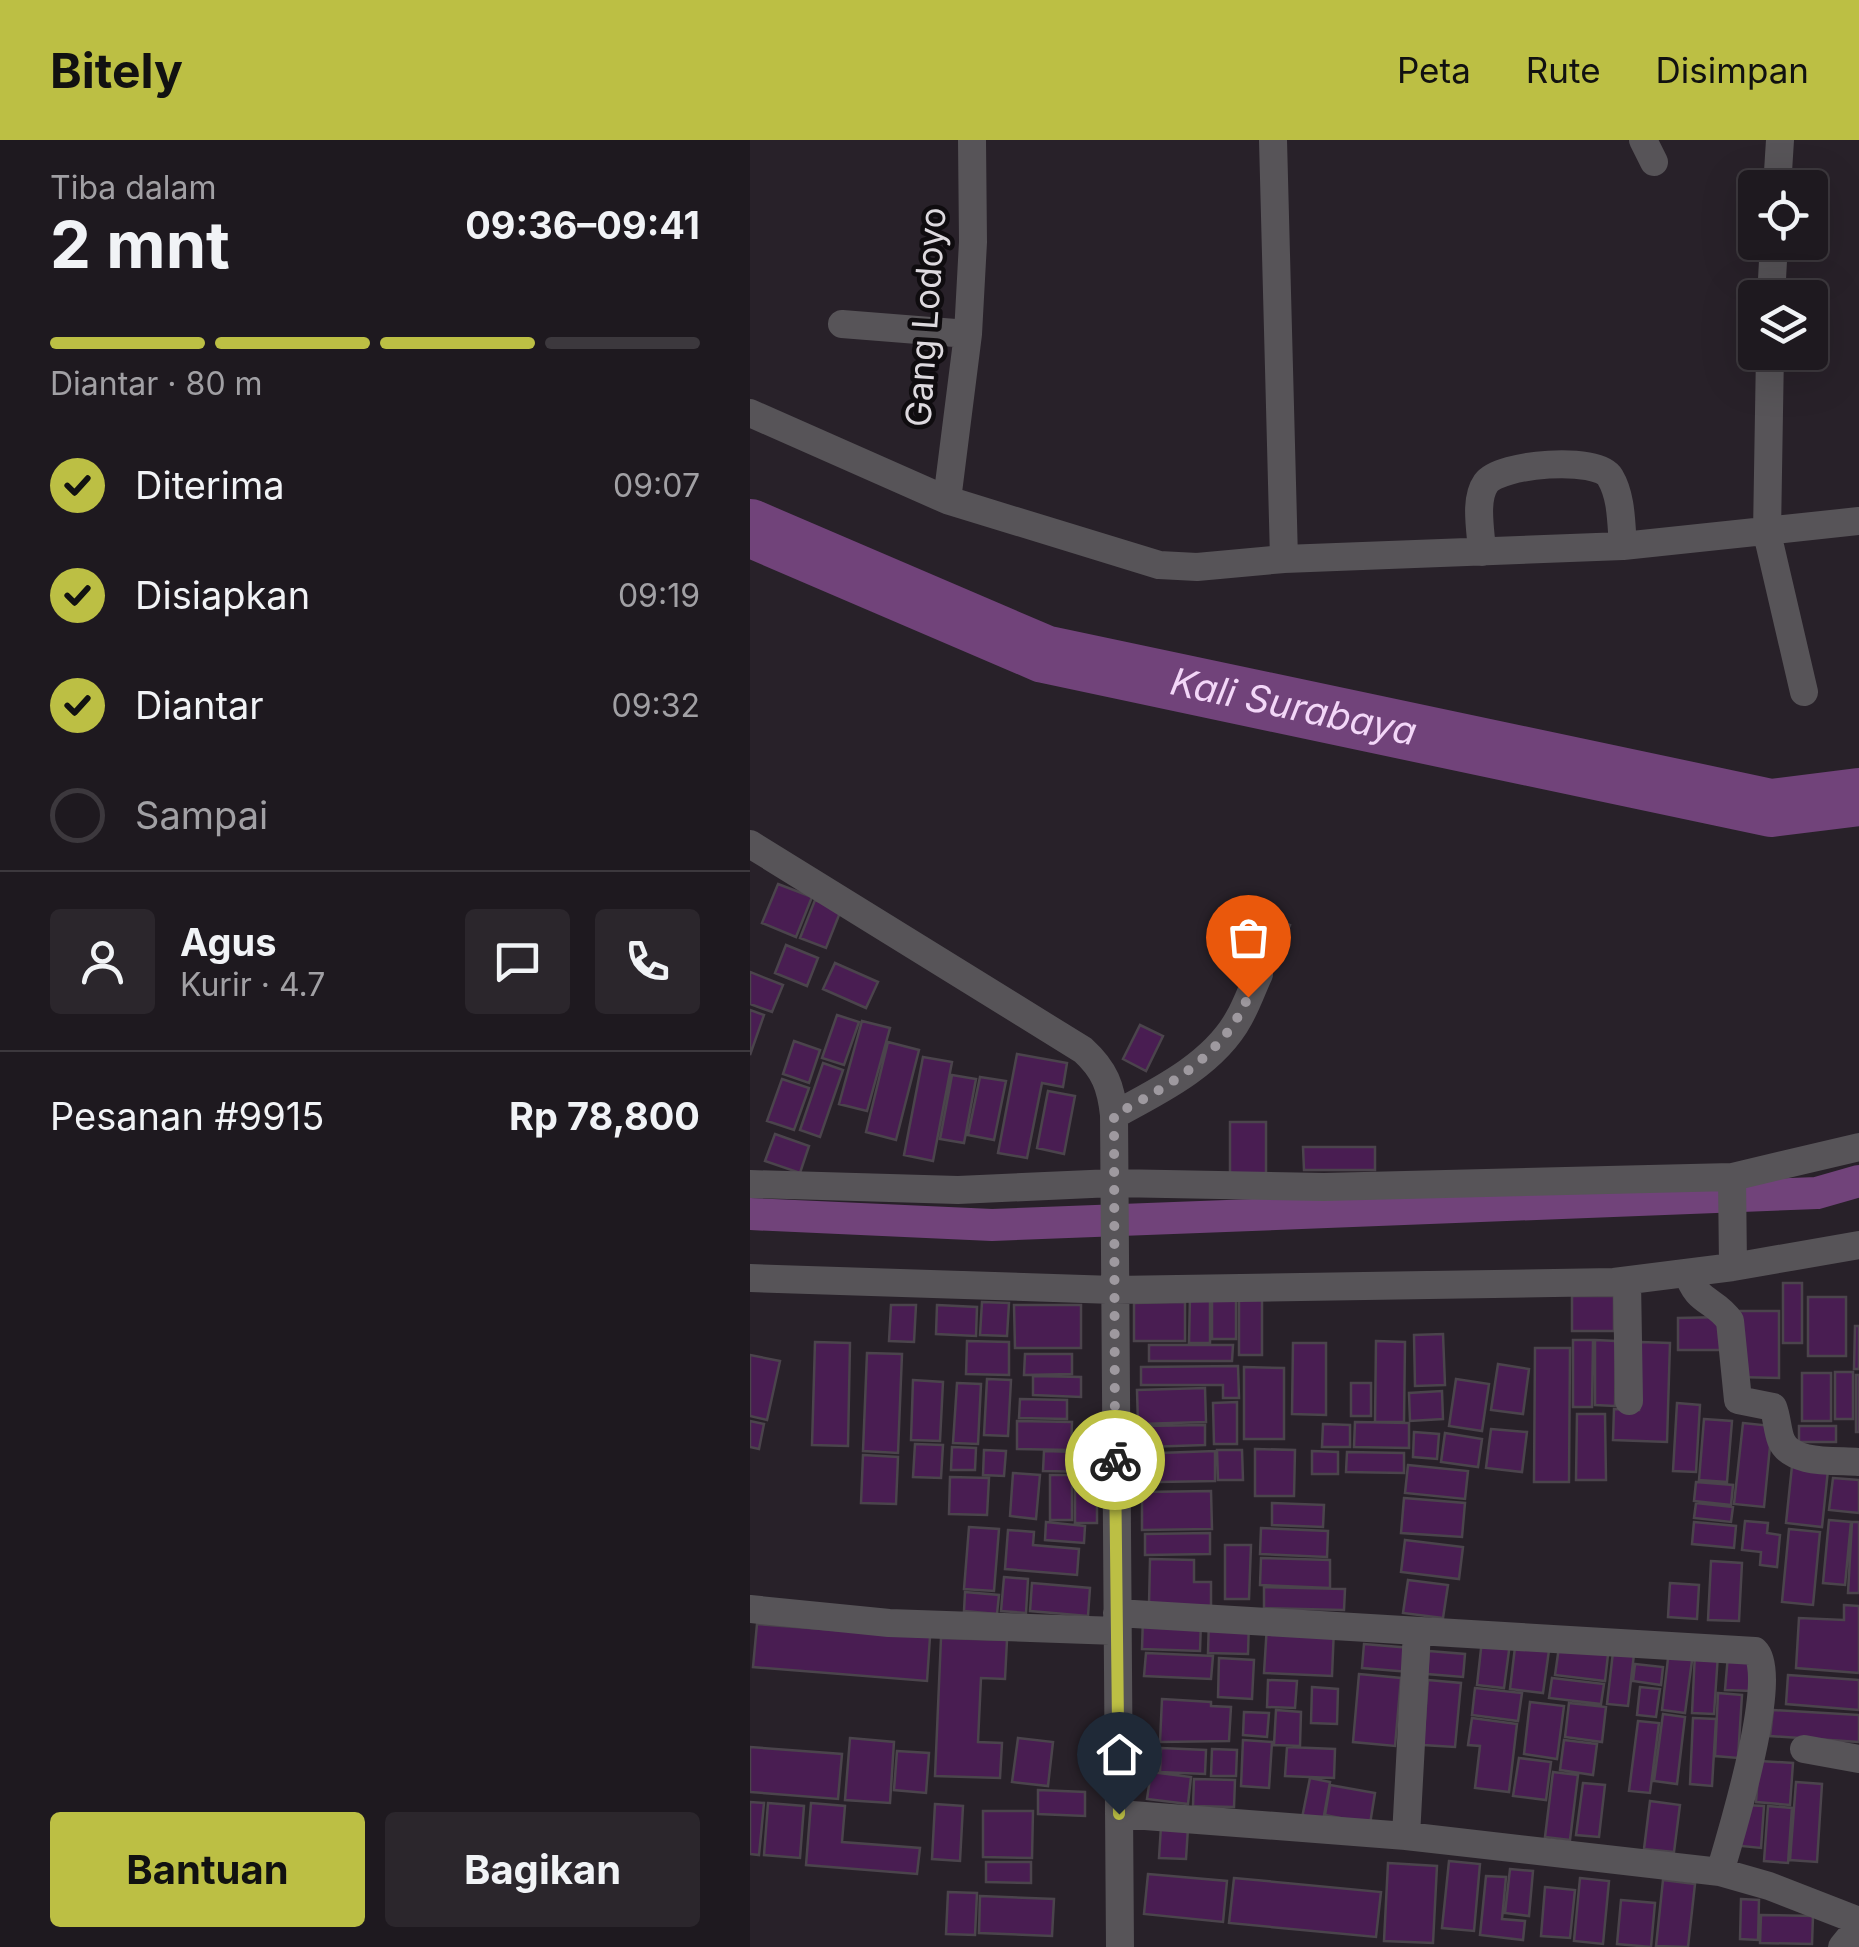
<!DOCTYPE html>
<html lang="id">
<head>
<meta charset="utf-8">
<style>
  :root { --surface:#1e191f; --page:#2b262c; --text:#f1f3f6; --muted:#a1a0a4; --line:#3c383d; --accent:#bcbf44 }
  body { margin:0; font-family:Inter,sans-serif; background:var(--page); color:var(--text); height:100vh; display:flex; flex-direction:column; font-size:38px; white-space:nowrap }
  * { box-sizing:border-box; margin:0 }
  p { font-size:32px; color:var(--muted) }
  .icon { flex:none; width:55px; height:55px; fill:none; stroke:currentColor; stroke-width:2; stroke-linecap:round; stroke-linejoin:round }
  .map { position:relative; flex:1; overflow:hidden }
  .panel { display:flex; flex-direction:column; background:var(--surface); width:750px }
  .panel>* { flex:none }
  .controls { position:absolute; left:988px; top:30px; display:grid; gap:20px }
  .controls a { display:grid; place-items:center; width:90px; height:90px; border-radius:10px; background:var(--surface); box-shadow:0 10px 40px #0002,0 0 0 2px var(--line); font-size:50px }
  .pin { position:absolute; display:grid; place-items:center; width:85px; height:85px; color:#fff; margin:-102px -42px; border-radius:50% 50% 50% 0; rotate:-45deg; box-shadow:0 0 10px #0007 }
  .pin .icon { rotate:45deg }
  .courier { position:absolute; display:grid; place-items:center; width:100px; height:100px; margin:-50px; border:8px solid #bcbf44; border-radius:50%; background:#fff; color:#222; box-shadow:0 2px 12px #0007 }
  .overview em { font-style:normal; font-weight:700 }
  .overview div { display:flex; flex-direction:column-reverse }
  .overview { display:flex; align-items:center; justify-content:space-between; height:170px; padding:0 50px }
  h1 { font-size:65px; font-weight:700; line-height:75px }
  .bar { display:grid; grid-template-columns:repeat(4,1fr); gap:15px 10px; align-content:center; height:120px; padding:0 50px }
  .bar i { height:12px; border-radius:8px; background:var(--line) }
  .bar .current { background:var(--accent) }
  .bar p { grid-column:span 4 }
  .line { display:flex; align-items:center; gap:25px; padding:0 50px; border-top:2px solid var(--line) }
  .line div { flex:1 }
  .round { display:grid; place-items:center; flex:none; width:105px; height:105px; border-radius:10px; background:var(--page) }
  ol { padding:0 50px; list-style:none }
  li { display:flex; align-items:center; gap:30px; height:110px }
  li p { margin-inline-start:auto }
  li .icon { padding:10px; border-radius:50%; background:var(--accent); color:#111; stroke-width:4 }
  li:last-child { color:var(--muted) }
  li i { width:55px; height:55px; border:5px solid var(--line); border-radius:50% }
  .button { display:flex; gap:20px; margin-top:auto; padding:20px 50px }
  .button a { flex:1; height:115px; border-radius:10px; background:var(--accent); color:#111; font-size:40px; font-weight:700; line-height:115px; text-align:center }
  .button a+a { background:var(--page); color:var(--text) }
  header { display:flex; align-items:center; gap:60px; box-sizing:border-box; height:140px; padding:0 50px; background:var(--accent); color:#111 }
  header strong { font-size:48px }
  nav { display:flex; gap:55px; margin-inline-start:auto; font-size:35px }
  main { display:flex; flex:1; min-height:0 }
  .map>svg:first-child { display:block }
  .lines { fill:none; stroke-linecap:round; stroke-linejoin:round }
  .canal { stroke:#71437a; stroke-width:32 }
  .river { stroke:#71437a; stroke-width:58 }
  .building { fill:#491d52; stroke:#4b444c; stroke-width:2.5 }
  .minor { stroke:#575458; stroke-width:28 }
  .done { stroke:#9e999f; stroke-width:10; stroke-dasharray:0 18 }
  .route { stroke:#bcbf44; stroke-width:12 }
  .labels { text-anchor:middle; stroke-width:9; stroke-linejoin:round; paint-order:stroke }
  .street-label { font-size:35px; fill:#ddd9de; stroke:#0f0c0f }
  .water-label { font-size:38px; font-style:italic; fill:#f3d7f8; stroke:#0f0c0f }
</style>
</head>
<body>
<header>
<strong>Bitely</strong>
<nav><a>Peta</a><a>Rute</a><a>Disimpan</a></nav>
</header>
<main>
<section class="panel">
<div class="overview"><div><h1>2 mnt</h1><p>Tiba dalam</p></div><em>09:36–09:41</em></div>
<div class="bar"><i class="current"></i><i class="current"></i><i class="current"></i><i></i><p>Diantar · 80 m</p></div>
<ol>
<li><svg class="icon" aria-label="check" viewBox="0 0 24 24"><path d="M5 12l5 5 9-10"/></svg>Diterima<p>09:07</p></li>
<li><svg class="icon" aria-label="check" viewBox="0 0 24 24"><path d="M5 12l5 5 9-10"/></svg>Disiapkan<p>09:19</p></li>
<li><svg class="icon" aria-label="check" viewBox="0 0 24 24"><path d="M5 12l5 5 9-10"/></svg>Diantar<p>09:32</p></li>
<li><i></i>Sampai</li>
</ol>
<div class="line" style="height:180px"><a class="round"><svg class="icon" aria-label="person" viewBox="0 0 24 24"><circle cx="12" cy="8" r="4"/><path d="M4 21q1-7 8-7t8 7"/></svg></a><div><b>Agus</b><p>Kurir · 4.7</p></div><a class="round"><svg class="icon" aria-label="chat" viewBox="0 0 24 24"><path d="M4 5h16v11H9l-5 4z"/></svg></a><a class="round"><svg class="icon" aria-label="phone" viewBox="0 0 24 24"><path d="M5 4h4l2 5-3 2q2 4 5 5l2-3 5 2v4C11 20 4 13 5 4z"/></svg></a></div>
<div class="line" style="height:130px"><div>Pesanan #9915</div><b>Rp 78,800</b></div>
<div class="button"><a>Bantuan</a><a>Bagikan</a></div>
</section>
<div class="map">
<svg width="1109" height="1807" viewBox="0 0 1109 1807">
  <rect width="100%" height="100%" fill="#282129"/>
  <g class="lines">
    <path class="canal" d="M0,1074L242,1085L1067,1053L1109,1041"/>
    <path class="river" id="s1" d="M0,388L294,514L1021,668L1109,657"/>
  </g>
  <path class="building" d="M28,744L62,757L46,797L12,783Z
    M65,760L91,770L76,808L50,798Z
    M525,778L540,785L521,827L506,820Z
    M36,805L68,818L57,846L25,833Z
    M85,823L128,842L116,868L73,849Z
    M0,832L33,845L22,872L0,864Z
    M0,870L14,875L0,915Z
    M87,875L109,882L94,925L72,918Z
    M112,881L140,888L117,971L89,964Z
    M390,885L413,896L396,931L373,919Z
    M44,901L70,910L59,943L33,934Z
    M138,902L169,910L146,1000L116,992Z
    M267,914L317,923L313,947L292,943L277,1018L248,1013Z
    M173,917L202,922L183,1021L154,1015Z
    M73,923L93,930L70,997L50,990Z
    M202,935L226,939L214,1003L190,999Z
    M230,937L256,941L244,1000L218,995Z
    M32,939L59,948L44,990L17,981Z
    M298,951L325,956L314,1014L287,1008Z
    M480,982H516V1039H480Z
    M25,994L59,1006L50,1033L15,1021Z
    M553,1007H625V1030H554Z
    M1033,1143H1052V1203H1033Z
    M440,1156H460V1203H439Z
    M822,1156H864V1191H822Z
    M1058,1157H1096V1216H1058Z
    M462,1158H486V1199H462Z
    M489,1160H512V1215H489Z
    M232,1162L259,1163L257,1196L230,1195Z
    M435,1162V1201H384V1163Z
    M141,1165H166L164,1202L139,1201Z
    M187,1165L227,1167L226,1196L186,1194Z
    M264,1165H331V1208H265Z
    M986,1171H1029V1238L987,1237Z
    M974,1177V1210H928V1178Z
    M1105,1186H1109V1229H1104Z
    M693,1194L695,1245L665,1246L664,1195Z
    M823,1200H843L842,1267H823Z
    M845,1200L866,1201L865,1266L845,1265Z
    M217,1201L259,1202V1235L216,1234Z
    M626,1201L655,1202L654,1282H625Z
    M65,1202L100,1203L98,1306L62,1305Z
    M890,1202L920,1203L917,1302L863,1300L864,1269L889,1270Z
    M543,1203H576V1275L542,1274Z
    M399,1205H483L482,1221H399Z
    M785,1208H820L819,1342H784Z
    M117,1213L152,1214L148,1313L113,1311Z
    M275,1214H322V1234L274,1235Z
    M0,1215L30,1221L17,1280L0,1276Z
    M748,1224L779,1229L773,1274L741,1270Z
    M488,1226L489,1258H473V1245H391V1227Z
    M494,1227L534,1228V1299H494Z
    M1085,1232H1103V1279H1085Z
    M1052,1233H1081V1281H1052Z
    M1106,1235H1109V1292H1106Z
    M283,1236L331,1237V1257L283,1255Z
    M237,1239L261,1240L258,1296L234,1295Z
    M706,1239L739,1244L732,1291L699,1286Z
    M163,1240L193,1242L190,1301L161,1300Z
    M207,1243L231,1244L228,1304L203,1303Z
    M601,1243H621V1276H601Z
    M455,1248L456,1282L388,1284L387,1250Z
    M692,1251L693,1279L660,1281L659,1253Z
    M270,1259L317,1260V1279L269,1278Z
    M487,1262V1304H464L463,1263Z
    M927,1263L950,1265L946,1332L923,1331Z
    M827,1274H855L856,1340H826Z
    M954,1279L982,1281L977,1342L949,1340Z
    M0,1281L14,1284L9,1309L0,1307Z
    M267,1281L322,1282L321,1310L267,1309Z
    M605,1282L659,1283V1308L604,1307Z
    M993,1283L1022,1286L1014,1367L984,1364Z
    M573,1284L600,1285V1307H572Z
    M455,1285V1305L394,1307L393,1286Z
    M1049,1286H1086V1302H1049Z
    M741,1289L777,1292L772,1332L736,1328Z
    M326,1292H344V1332L293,1331L294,1311L326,1312Z
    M664,1292L689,1294L687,1319L663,1317Z
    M695,1293L732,1299L728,1327L691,1322Z
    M165,1304L193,1305L191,1338L163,1337Z
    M202,1307L226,1308L225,1330H201Z
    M505,1309L545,1310L544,1356H505Z
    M234,1310L256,1311L254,1336L233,1335Z
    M467,1310H492L493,1340H468Z
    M465,1311V1341L409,1342V1313Z
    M562,1311L588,1312V1334H562Z
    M597,1312L654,1313V1333L596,1332Z
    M385,1313H406V1343L385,1344Z
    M113,1315L148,1317L146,1364L111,1363Z
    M658,1325L718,1331L715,1359L655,1353Z
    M1042,1326L1078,1330L1072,1387L1036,1383Z
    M263,1333L290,1335L286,1379L260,1376Z
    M347,1334V1383H325V1335Z
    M300,1335H322V1380H300Z
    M200,1337L239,1338L237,1375L199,1374Z
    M1083,1338L1109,1340V1373L1079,1370Z
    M946,1342L983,1345L981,1365L944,1361Z
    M461,1351L462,1389L392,1390V1352Z
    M654,1358L715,1363L712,1397L651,1393Z
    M522,1363L574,1365L573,1387L522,1385Z
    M946,1363L983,1367L981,1382L944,1378Z
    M1079,1380L1101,1382L1095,1445L1073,1443Z
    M995,1381L1018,1383L1017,1393L1030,1395L1027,1427L1010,1425L1011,1412L992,1410Z
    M296,1382L335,1386L334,1403L295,1400Z
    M944,1382L986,1386L984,1408L942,1404Z
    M1102,1382H1109V1453H1098Z
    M219,1387L249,1389L244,1451L214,1449Z
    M511,1388L578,1391L577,1417L510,1414Z
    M1039,1389L1070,1392L1063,1465L1032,1462Z
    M258,1390L284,1392L283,1405L329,1409L327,1435L255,1429Z
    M460,1393V1414L395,1415V1394Z
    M655,1400L713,1407L709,1439L651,1432Z
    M475,1405H501L499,1459H475Z
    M511,1418L580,1420V1448L510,1445Z
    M400,1419L444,1420V1442H461V1466L399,1465Z
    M961,1421L992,1423L989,1481L958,1480Z
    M254,1437L278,1439L276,1473L251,1471Z
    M658,1440L698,1445L693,1478L653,1473Z
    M282,1443L340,1448L338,1476L280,1471Z
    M920,1443L949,1445L947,1479L918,1477Z
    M514,1447L595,1449L594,1470L514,1468Z
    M215,1452L249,1455L247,1474L214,1471Z
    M1094,1465L1109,1466V1533L1046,1528L1049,1478L1094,1480Z
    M393,1478L451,1481L450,1511L392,1509Z
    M459,1479L499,1481L498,1514L458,1513Z
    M7,1484L180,1497L177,1541L3,1527Z
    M517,1485L584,1488L582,1536L514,1533Z
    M191,1498L257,1500L255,1539L231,1538L228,1602L252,1603L250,1638L185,1636Z
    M766,1499L800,1503L793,1553L760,1549Z
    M732,1500L760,1503L754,1548L727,1545Z
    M810,1500L859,1506L855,1541L805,1535Z
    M614,1504L661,1508L659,1532L612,1528Z
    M919,1510L943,1513L935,1573L912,1570Z
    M679,1511L715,1514L713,1537L677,1534Z
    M863,1512L884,1514L878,1566L857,1564Z
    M396,1513L463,1516L461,1539L394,1536Z
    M945,1513L968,1514L964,1574L942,1573Z
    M978,1515L1004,1516L1002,1551L975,1550Z
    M469,1518L504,1520L502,1559L468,1557Z
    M885,1524L913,1527L911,1545L883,1541Z
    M609,1534L651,1538L645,1606L603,1602Z
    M1038,1535L1109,1540V1570L1036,1564Z
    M802,1538L854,1544L851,1564L799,1558Z
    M518,1540L547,1541L545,1568L517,1567Z
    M678,1540L711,1543L705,1607L673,1605Z
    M562,1547L588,1549L587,1584L561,1583Z
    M890,1547L910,1549L906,1577L887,1575Z
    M725,1548L772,1553L768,1581L722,1575Z
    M968,1553L992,1555L988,1618L965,1616Z
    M412,1559L461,1562V1566L481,1567L479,1601L410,1602Z
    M780,1562L814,1566L807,1619L774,1614Z
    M819,1563L856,1567L852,1602L815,1597Z
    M526,1570L551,1572L550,1606L524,1605Z
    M1023,1570L1109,1575V1602L1020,1596Z
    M494,1572L519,1573L517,1597L493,1595Z
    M913,1574L935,1577L927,1644L904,1641Z
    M722,1578L767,1584L759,1652L725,1648L730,1606L718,1605Z
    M943,1578L966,1579L962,1646L940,1644Z
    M888,1581L909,1583L900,1653L879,1651Z
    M100,1598L144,1602L140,1663L95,1660Z
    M268,1598L303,1602L298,1646L262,1642Z
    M493,1600L522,1602L519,1648L491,1646Z
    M814,1600L847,1604L843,1635L810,1630Z
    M0,1607L92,1614L88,1659L0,1652Z
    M537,1607L585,1609L584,1638L535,1636Z
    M411,1608L456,1610L455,1634L410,1632Z
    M462,1609L487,1610L486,1636H461Z
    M147,1611L179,1613L176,1653L144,1650Z
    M769,1618L801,1622L796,1660L763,1656Z
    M1009,1621L1043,1623L1040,1665L1006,1662Z
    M401,1632L441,1637L438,1664L397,1659Z
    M803,1632L828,1635L820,1700L795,1697Z
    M560,1638L580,1642L573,1681L552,1678Z
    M444,1639L485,1640L484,1667L443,1666Z
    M1046,1642L1072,1644L1067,1722L1040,1720Z
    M833,1643L855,1645L849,1697L826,1695Z
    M580,1645L625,1653L620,1684L575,1675Z
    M288,1650L335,1652V1676L288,1674Z
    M900,1661L930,1665L924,1712L894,1709Z
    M0,1662L14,1663L9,1715L0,1714Z
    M18,1663L54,1666L50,1718L14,1715Z
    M61,1663L95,1666L92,1702L170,1708L167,1734L56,1725Z
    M185,1664L213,1666L210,1721L182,1719Z
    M994,1665L1014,1666L1011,1708L991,1706Z
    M1018,1666L1042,1668L1038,1723L1014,1721Z
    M233,1671H283L282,1718L233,1717Z
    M411,1686L438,1688L436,1719L409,1718Z
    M699,1721L730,1724L724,1791L692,1788Z
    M236,1722H281V1743L236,1742Z
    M638,1723L687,1726L683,1803L634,1801Z
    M760,1729L783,1731L779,1776L755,1773Z
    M398,1734L477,1741L473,1782L394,1774Z
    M736,1736L756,1737L752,1779L775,1781L773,1800L730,1795Z
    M484,1738L631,1752L626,1797L479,1783Z
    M830,1738L859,1741L853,1804L824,1801Z
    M913,1740L945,1744L938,1807L906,1806Z
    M795,1747L825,1750L820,1798L791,1796Z
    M198,1752L227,1753L225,1795L196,1794Z
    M230,1756L304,1759L302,1796L229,1793Z
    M991,1759L1009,1760L1008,1800L990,1799Z
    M871,1760L905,1763L901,1807L867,1804Z
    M1011,1775L1063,1776L1062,1804L1010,1803Z"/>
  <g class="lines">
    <path class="minor" d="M523,0L534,419
      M893,0L904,22
      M1027,48L1030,0
      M1021,158L1024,102
      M92,184L218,194
      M1020,212L1017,393L1054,552
      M0,273L197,360L409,425L447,427L534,419L873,406L1109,381
      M197,360L218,194L223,102L222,0
      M732,412C731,391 724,360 736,343C750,323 848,316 860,337C872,357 871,384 873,406
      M0,704L333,910C355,930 361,947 364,975L370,1807
      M364,975C409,951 464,924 489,878C497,864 502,849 509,834
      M982,1037L983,1127
      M0,1044L208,1050L363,1043L574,1047L982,1037L1109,1007
      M938,1133C946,1163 965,1159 980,1181L988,1260L1023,1267C1027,1277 1027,1289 1031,1300C1041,1325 1086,1320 1109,1322
      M0,1138L364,1150L864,1142L983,1127L1109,1105
      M877,1141L879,1261
      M0,1469L139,1483L367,1491
      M367,1473L1005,1511C1030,1535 981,1695 970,1732
      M1054,1609L1109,1619
      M369,1674L656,1696L970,1732L1019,1746L1109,1781
      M656,1696L667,1491
      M1092,1807L1109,1786"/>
  </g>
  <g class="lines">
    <path class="done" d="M365,1320L364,975C419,946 473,916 498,857"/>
    <path class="route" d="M365,1320L369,1674"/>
  </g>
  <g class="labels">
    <g class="street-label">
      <text transform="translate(176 177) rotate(-86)" y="12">Gang Lodoyo</text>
    </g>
    <g class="water-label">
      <text dy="13" stroke="none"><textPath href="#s1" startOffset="575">Kali Surabaya</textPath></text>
    </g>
  </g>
</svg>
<div class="controls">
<a><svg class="icon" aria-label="locate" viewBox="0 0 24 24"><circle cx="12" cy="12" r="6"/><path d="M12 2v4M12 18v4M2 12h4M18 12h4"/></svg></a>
<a><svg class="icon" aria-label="layers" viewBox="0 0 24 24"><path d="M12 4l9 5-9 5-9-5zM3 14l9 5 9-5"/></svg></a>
</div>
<div class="pin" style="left:498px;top:857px;background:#ea580c"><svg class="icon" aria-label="bag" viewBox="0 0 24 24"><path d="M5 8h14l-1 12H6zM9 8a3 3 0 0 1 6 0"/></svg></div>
<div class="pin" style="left:369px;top:1674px;background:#1f2937"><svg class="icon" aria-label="home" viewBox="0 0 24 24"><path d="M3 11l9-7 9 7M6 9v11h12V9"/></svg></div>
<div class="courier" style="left:365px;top:1320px"><svg class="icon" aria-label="bike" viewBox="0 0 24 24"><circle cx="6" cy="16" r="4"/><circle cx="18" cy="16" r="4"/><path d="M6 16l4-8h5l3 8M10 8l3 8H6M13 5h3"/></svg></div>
</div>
</main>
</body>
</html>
